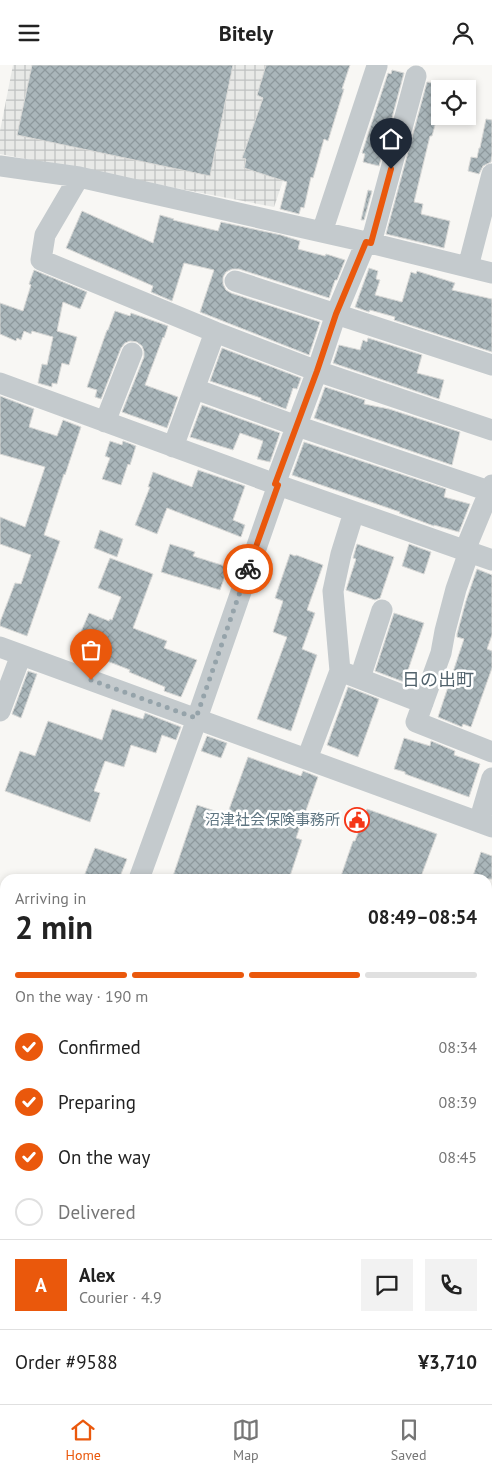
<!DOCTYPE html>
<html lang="en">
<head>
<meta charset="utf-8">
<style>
  :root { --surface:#fff; --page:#f2f2f2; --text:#222; --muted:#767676; --line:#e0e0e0; --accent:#ea580c }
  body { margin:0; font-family:"PT Sans","Noto Sans JP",sans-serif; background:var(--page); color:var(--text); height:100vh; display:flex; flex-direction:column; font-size:19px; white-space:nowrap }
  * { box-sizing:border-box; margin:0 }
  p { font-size:16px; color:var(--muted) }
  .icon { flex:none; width:28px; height:28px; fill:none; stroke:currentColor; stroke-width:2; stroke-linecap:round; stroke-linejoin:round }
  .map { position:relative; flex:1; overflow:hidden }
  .drawer { position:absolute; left:0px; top:809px; width:492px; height:531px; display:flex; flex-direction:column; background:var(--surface); border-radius:15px 15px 0 0; box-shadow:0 2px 8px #0003 }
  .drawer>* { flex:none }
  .controls { position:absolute; left:431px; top:15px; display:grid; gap:10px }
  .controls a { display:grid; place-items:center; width:45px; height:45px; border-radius:0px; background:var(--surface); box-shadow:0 2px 8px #0003; font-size:25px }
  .pin { position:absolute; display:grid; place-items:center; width:42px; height:42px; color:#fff; margin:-51px -21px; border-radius:50% 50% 50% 0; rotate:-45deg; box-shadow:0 0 5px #0007 }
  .pin .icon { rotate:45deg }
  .courier { position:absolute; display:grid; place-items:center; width:50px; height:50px; margin:-25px; border:4px solid #ea580c; border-radius:50%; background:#fff; color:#222; box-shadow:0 1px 6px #0007 }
  .summary em { font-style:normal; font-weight:700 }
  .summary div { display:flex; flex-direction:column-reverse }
  .summary { display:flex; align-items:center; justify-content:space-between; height:85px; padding:0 15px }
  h1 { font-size:32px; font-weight:700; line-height:38px }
  .bar { display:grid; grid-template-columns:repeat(4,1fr); gap:8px 5px; align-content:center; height:60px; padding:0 15px }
  .bar i { height:6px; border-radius:4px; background:var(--line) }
  .bar .on { background:var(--accent) }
  .bar p { grid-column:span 4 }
  .line { display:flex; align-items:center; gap:12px; padding:0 15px; border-top:1px solid var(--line) }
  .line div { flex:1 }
  .round { display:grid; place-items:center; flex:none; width:52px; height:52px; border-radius:0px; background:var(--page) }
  ol { padding:0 15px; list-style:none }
  li { display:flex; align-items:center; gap:15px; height:55px }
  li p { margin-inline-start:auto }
  li .icon { padding:5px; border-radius:50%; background:var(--accent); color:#fff; stroke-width:4 }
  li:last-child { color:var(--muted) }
  li i { width:28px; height:28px; border:2px solid var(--line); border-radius:50% }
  header { display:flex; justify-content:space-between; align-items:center; height:65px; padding:0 15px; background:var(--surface); font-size:22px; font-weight:700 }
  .tab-bar { display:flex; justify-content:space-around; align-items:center; height:70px; border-top:1px solid var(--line); background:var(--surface); font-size:14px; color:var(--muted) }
  .tab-bar a { display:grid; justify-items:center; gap:2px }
  .tab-bar .on { color:var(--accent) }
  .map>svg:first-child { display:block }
  .industrial { fill:url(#industrial-grid) }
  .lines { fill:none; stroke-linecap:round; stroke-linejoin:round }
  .stream { stroke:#bbcacd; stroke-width:4.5 }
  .building { fill:url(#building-cross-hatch); stroke:#d9d9d7 }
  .minor { stroke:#c4cacd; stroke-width:21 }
  .major { stroke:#d2d9dc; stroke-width:28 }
  .done { stroke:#95a3aa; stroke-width:5; stroke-dasharray:0 9 }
  .route { stroke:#ea580c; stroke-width:6 }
  .labels { text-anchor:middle; stroke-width:5; stroke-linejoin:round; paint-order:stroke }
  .poi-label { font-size:15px; fill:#5f7682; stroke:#fff; text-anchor:end }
  .quarter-label { font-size:18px; fill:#52636d; stroke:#fff }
</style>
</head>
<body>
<header><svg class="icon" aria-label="menu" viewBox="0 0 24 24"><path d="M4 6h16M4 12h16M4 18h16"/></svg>Bitely<svg class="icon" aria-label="person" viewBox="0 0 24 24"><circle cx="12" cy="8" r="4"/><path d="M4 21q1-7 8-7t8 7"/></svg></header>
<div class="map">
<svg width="492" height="1339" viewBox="0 0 492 1339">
  <defs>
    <pattern id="industrial-grid" width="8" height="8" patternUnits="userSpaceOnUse" patternTransform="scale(1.25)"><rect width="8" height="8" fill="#e8e9e7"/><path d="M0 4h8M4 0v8" fill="none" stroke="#bfc1c1"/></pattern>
    <pattern id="building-cross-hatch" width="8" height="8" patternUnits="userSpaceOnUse" patternTransform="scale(1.25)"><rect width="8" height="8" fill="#aab6ba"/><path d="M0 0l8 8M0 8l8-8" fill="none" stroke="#8e999d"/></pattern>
  </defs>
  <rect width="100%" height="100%" fill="#f8f7f4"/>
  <path class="industrial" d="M13,0H323L274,142L0,89V66Z"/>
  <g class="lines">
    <path class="stream" d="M0,930L5,932
      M0,1159L5,1144"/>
  </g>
  <path class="building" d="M32,0H233L210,111L17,70Z
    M266,0H350L342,24H344L328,76L324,74L313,113L311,112L304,143L301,142L299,149L280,144L287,117L244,103L246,94L242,93L263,33L257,30Z
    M392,5L404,8L379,101L363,97L365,89L362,88L388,8L391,9Z
    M427,17L436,18L435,24L440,25V49H438L432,71H430L414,137L423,139L421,149L450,156L444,183L386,169Z
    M486,54L492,55V90L491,97L483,101L479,109L468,106L471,92L477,93L479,83H480Z
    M368,125L372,126L364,155H361Z
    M82,146L153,178L160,150L174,154L173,155L218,166L221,157L281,170L300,176L298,184L325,191L326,189L345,195L337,215H335L329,233L239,204H232L226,207L223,212V219L226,225L231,228L320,257L309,290L200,247L214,205L184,198L172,236L151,227L153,221L66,183Z
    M369,203L378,206L376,214L380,215L375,230L402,237L411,207L416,209L417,206L455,218L452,225L492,234V287L394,255L395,252L370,245L369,247L355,242Z
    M34,205L87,227L80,244L63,237L57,266L77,272L69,300L62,298L57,319L52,318V322L38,318L42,299L47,300L53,272L32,266L31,269L24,266L21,275L17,273L16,276L0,269V238L23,246L31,220L29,219Z
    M115,246L130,251L131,248L168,261L164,273L163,272L145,320L178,332L167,363L122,347L144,292V286L142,281L137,277L130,276L125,278L121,283L101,334L95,332L97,325L87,322L107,265H108Z
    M368,273L422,290L417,308L444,315L439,334L333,298L339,280L360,285L363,275L367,277Z
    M222,283L301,313L297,324L293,323L286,344L261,335V333L210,316Z
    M325,322L365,335L364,339L389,344L460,367L452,400L314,353Z
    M0,331L34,344L29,362L57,371L63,355L81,362L65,410L64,409L44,470L60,476L27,571L0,561V557L15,518L21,519L31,490L0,479V452L25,462L45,402L0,389Z
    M202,340L280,368L270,397L257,394L263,376L240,368L233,385L190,372Z
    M110,376L122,380L123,376L136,381L130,400L128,399L121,420L102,414L110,393L105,391Z
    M304,377L446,424L444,432L470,439L459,467L434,460V461L399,448L400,447L292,410Z
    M198,405L245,421L233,455L245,460L241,472L167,443L157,469L135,460L150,422H148L153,407L192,422Z
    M100,465L123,474L117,492L94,483Z
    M170,479L195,487L193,491L228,502L220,525L161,507Z
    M357,479L394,492L380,533L375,535L346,525L356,494L353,493Z
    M409,479L431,487L424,509L402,501Z
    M290,489L295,491L296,490L323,500L307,545L315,548L302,584L317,590L291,666L257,654L287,572L273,567L283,536L275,533Z
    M110,493L153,509L133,563L167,576L164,583L197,595L181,632L164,626L165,622L129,607L130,605L97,592L95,591L98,582L78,574L89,548L109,556L110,554L112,555L121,532L98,523Z
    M477,504L492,510V570L487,584L492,586V603L471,662L463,659L462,662L438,652L464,574L457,572V569L466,536Z
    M394,548L424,558L404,617L375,606Z
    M28,606L37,609L21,653L12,649Z
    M348,622L379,634L358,692L327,680Z
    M112,644L143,654L145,648L181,662L176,675L162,670L156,688L131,680L124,702L105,696L94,726L100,728L90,757L5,726L20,686L35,691L48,656L102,675Z
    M207,671L227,678L221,693L201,686Z
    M404,673L430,681L431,676L455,686L454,690L480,699L469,732L405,709V707L394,704Z
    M248,692L301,711L303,706L318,712L296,773L302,775L289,814H172L197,740L227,750Z
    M367,744L437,769L420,814H340L353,776H355Z
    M95,783L127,794L119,814H83Z
    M481,787L492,791V814H472Z"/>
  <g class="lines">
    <path class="minor" d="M0,101L79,112L366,177L492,208
      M79,112L45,170L41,195L215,267L317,306L492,365
      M322,167L377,1
      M371,178L416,11
      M468,202L492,109
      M235,216L492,300
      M0,318L278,420L492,495
      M195,324L297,361L492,427
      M105,357L132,288
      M173,382L215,267
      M275,419L317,306L336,249L366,177
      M465,485L492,420
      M469,487L456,524L445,566L441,588L416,657L492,687
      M0,582L492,762
      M340,606L423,638
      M360,613L382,545
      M0,646L21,590
      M307,694L340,606L333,526L341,489L354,447
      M479,757L492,713
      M139,814L193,665L278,420
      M0,972L5,957
      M0,1137L5,1138
      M488,1164L492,1151
      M0,1218L5,1203
      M0,1314L5,1315
      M458,1335L469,1339
      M52,1339L53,1335
      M425,1339L426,1335"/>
    <path class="major" d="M0,895L5,897
      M488,1057L492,1058"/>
  </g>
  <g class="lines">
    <path class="done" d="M91,615L196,653L248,504"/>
    <path class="route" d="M248,504L278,420L275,419L317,306L336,249L366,177L371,178L391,104"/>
  </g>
  <defs>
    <symbol id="civic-ring" viewBox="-11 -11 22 22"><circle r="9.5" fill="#fff" stroke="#f53617" stroke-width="1.5"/><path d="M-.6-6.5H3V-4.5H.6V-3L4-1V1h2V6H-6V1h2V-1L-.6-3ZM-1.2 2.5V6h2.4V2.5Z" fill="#f53617"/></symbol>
  </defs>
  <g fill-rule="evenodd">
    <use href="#civic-ring" x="343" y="741" width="28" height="28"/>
  </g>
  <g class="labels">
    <g class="poi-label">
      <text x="340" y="760">沼津社会保険事務所</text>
    </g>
    <g class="quarter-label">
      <text x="438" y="621">日の出町</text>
    </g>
  </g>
</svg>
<div class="controls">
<a><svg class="icon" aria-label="locate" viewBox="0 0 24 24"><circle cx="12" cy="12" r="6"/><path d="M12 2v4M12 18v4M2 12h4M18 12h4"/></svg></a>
</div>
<div class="pin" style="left:91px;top:615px;background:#ea580c"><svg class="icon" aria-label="bag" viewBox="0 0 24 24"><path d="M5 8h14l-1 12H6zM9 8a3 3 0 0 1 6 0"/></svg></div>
<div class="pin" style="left:391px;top:104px;background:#1f2937"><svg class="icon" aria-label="home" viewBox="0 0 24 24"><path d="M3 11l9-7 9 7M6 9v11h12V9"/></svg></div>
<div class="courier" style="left:248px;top:504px"><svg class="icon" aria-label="bike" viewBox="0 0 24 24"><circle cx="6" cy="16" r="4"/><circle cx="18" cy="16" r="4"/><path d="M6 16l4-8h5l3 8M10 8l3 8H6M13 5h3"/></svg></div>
<section class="drawer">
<div class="summary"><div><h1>2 min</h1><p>Arriving in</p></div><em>08:49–08:54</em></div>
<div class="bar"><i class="on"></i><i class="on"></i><i class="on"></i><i></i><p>On the way · 190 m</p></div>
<ol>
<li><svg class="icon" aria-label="check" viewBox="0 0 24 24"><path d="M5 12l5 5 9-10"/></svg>Confirmed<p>08:34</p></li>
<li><svg class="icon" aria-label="check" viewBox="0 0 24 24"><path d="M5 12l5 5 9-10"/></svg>Preparing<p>08:39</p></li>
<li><svg class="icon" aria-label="check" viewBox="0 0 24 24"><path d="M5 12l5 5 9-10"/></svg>On the way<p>08:45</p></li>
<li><i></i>Delivered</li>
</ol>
<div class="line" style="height:90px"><b class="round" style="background:var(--accent);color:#fff">A</b><div><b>Alex</b><p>Courier · 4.9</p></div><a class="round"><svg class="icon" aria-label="chat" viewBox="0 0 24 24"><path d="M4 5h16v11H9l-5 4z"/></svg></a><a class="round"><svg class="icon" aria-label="phone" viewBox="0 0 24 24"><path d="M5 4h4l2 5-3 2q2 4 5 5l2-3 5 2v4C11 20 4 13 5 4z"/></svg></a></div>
<div class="line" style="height:65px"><div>Order #9588</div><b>¥3,710</b></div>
</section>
</div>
<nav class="tab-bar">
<a class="on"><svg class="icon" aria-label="home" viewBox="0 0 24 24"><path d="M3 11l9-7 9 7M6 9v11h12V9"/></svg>Home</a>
<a><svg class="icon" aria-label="map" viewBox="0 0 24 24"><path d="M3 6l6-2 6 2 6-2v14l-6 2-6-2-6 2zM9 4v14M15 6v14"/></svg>Map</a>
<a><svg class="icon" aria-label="saved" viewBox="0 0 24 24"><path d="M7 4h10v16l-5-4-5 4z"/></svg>Saved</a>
</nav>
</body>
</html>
